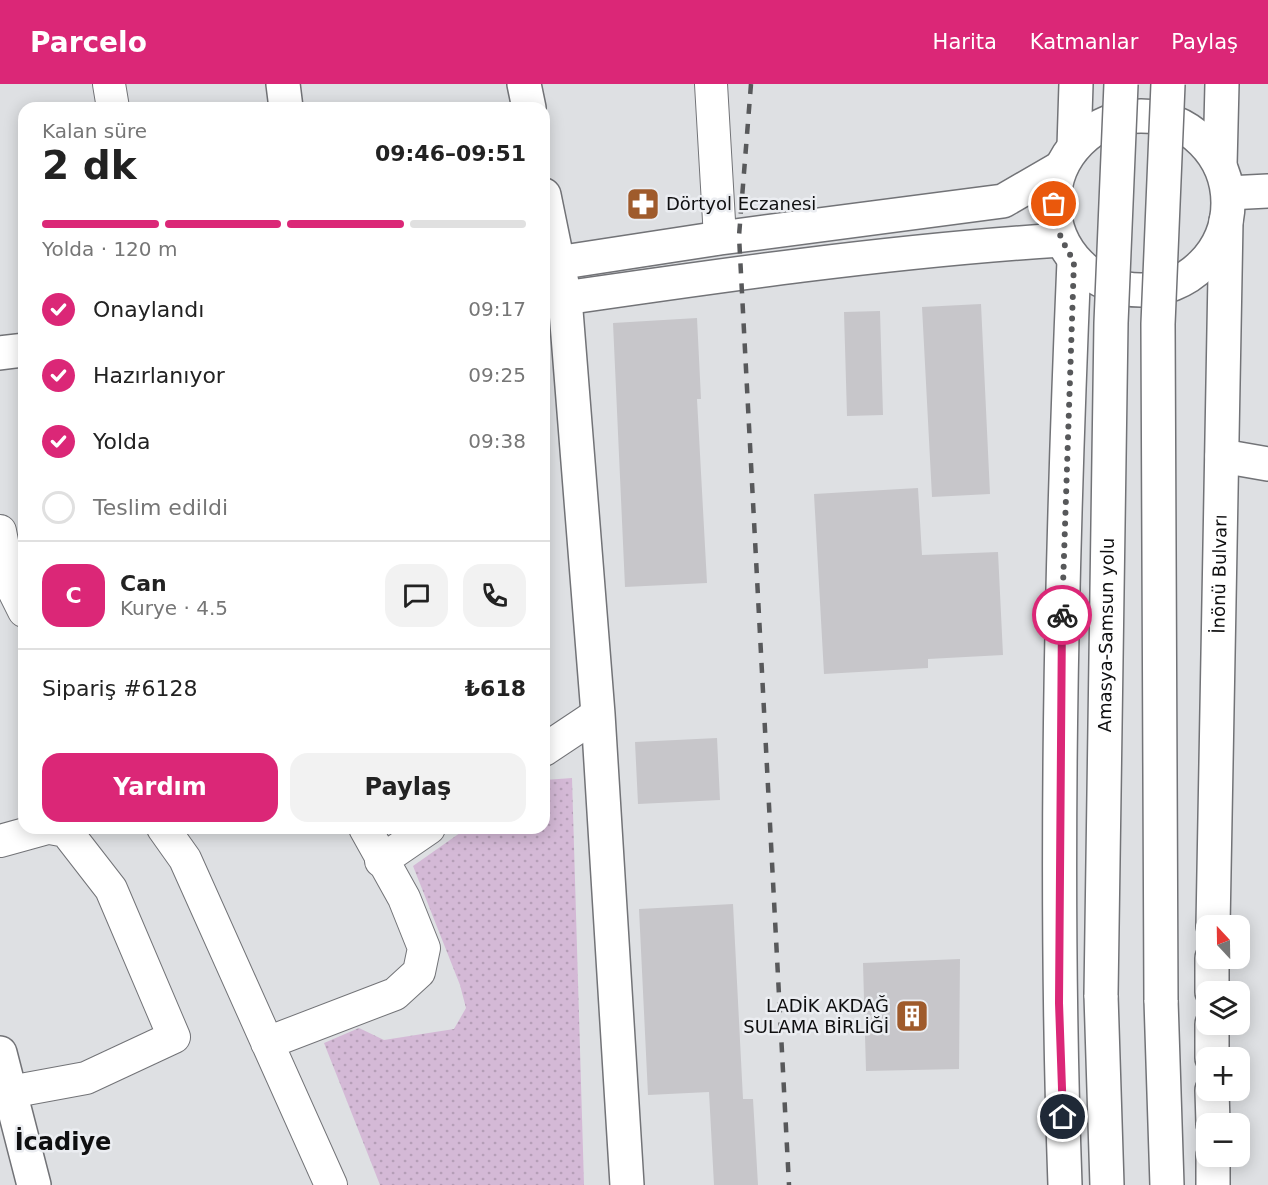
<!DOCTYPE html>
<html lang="tr">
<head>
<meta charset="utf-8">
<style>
  :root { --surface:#fff; --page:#f2f2f2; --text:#222; --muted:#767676; --line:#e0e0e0; --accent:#db2777 }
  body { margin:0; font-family:"DejaVu Sans",sans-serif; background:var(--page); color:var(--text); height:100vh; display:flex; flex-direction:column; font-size:22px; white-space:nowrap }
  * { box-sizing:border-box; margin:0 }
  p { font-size:20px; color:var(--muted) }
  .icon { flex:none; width:33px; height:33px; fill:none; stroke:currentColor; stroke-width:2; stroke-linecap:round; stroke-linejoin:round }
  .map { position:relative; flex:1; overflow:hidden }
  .drawer { position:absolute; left:18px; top:18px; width:532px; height:732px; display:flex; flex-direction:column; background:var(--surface); border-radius:18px; box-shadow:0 3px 15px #0003 }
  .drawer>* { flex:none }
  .needle { width:39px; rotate:338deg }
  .tools { position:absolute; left:1196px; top:831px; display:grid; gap:12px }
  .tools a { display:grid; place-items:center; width:54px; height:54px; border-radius:12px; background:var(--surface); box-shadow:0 3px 15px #0003; font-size:30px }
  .pin { position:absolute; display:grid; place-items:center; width:51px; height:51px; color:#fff; margin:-26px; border:3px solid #fff; border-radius:50%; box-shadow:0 2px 6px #0007 }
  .courier { position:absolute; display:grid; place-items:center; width:60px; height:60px; margin:-30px; border:4px solid #db2777; border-radius:50%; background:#fff; color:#222; box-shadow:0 2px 8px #0007 }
  .summary em { font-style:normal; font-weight:700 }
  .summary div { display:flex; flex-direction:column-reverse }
  .summary { display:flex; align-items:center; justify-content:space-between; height:102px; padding:0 24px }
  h1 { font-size:39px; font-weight:700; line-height:45px }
  .bar { display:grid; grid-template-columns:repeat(4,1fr); gap:9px 6px; align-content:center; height:72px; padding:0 24px }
  .bar i { height:8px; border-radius:4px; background:var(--line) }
  .bar .current { background:var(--accent) }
  .bar p { grid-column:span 4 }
  .line { display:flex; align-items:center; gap:15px; padding:0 24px; border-top:2px solid var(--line) }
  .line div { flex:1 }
  .round { display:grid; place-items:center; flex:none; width:63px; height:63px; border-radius:18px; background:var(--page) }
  ol { padding:0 24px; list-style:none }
  li { display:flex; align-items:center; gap:18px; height:66px }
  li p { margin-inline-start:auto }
  li .icon { padding:6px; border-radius:50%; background:var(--accent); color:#fff; stroke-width:4 }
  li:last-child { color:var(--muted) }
  li i { width:33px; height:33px; border:3px solid var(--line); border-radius:50% }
  .cta { display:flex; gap:12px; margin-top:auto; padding:12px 24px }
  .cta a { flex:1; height:69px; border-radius:18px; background:var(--accent); color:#fff; font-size:24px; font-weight:700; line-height:69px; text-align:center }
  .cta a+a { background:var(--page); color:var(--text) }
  header { display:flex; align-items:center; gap:36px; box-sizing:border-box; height:84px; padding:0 30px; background:var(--accent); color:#fff }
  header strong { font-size:28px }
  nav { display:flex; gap:33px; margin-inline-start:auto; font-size:21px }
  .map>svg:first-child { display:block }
  .park { fill:url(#park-dots) }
  .building { fill:#c7c6ca }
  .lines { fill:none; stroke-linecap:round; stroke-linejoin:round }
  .minor-casing { stroke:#727377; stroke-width:34 }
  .tertiary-casing { stroke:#727377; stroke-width:36 }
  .secondary-casing { stroke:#727377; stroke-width:36 }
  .trunk-casing { stroke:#727377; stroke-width:36 }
  .minor { stroke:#fff; stroke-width:32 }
  .tertiary { stroke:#fff; stroke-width:33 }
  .secondary { stroke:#fff; stroke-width:33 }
  .trunk { stroke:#fff; stroke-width:33 }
  .rail { stroke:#58595b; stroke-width:4.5; stroke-dasharray:10 10; stroke-linecap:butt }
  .trunk-bridge-casing { stroke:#727377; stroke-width:36; stroke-linecap:butt }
  .trunk-bridge { stroke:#fff; stroke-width:33 }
  .done { stroke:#57585a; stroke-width:6; stroke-dasharray:0 10.8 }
  .route { stroke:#db2777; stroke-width:8 }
  .labels { text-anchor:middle; stroke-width:5; stroke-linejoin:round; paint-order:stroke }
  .poi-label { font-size:18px; fill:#0f0f10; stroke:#ebedf1; text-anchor:start }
  .street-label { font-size:18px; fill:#0f0f10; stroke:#ebedf1 }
  .district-label { font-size:24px; font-weight:bold; fill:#0f0f10; stroke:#ebedf1 }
</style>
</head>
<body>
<header>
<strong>Parcelo</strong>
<nav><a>Harita</a><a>Katmanlar</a><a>Paylaş</a></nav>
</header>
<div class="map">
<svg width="1268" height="1101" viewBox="0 0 1268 1101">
  <defs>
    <pattern id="park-dots" width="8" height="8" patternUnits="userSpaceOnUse" patternTransform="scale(1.5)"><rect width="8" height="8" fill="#d4b9d6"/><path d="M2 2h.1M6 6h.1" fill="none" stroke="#b59eb7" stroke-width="1.8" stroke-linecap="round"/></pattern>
  </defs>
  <rect width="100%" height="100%" fill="#dee0e3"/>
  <path class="park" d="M572,694L584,1101H380L324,959L359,944L384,956L454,945L466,924L460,901L413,782L467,744H544L545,696Z"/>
  <path class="building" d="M981,220L990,410L932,413L922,223Z
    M880,227L883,331L847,332L844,228Z
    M697,234L701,315H697L707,499L625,503L613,239Z
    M918,404L922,471L998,468L1003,571L928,575V584L824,590L814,410Z
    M717,654L720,716L638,720L635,658Z
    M733,820L743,1015H753L758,1101H714L709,1008L648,1011L639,825Z
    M960,875L959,985L866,987L863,879Z"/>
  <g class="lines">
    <defs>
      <path id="minor" d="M109,0L113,24
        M711,0L720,154
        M0,447L10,499L24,527
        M544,666L598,630
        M163,744L185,775L331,1101
        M0,757L47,744
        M381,777L429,744
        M267,959L395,910L419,888L424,864L404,814L365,744
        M10,1008L86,994L174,953L111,805L66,747L50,744"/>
      <path id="tertiary" d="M524,0L529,24
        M1228,109L1268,107
        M544,111L565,214L598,630L627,1101
        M0,269L24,266
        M1222,372L1268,380
        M0,969L34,1101"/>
      <g id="secondary">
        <path d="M283,0L286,24"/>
        <circle cx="1141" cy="119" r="87"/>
        <path d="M1074,63L1076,0"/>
        <path d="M1220,81L1222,0"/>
        <path d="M544,181L720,154L1003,117L1060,84"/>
        <path d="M544,217C716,192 888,167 1061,156"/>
        <path id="s1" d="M1213,842L1226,137"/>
        <path d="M1212,908V874"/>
        <path d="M1212,940V974"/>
        <path d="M1212,1006L1213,1040"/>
        <path d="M1213,1072V1101"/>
        <path d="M1065,1101C1054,793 1061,485 1074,177"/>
      </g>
      <path id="trunk" d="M1101,911L1107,1101
        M1161,916L1167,1101"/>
    </defs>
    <use href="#minor" class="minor-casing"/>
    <use href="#tertiary" class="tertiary-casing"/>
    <use href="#secondary" class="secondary-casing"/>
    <use href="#trunk" class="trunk-casing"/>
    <use href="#minor" class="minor"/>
    <use href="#tertiary" class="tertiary"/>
    <use href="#secondary" class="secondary"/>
    <use href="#trunk" class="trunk"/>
    <path class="rail" d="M751,0L739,152L789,1101"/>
    <defs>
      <g id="trunk-bridge">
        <path id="s2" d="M1101,911L1111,239L1121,0"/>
        <path d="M1161,916L1158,240L1168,0"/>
      </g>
    </defs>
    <use href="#trunk-bridge" class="trunk-bridge-casing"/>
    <use href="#trunk-bridge" class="trunk-bridge"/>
  </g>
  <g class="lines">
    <path class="done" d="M1054,120C1054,142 1062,158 1074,177L1062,531"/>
    <path class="route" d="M1062,531L1059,919L1063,1033"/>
  </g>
  <defs>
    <symbol id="pharmacy-square" viewBox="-11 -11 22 22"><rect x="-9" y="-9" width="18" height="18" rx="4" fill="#9f5b2c" stroke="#ebedf1"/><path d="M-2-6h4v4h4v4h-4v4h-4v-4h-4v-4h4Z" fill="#fff"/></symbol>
    <symbol id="building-square" viewBox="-11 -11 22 22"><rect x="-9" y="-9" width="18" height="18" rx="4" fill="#9f5b2c" stroke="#ebedf1"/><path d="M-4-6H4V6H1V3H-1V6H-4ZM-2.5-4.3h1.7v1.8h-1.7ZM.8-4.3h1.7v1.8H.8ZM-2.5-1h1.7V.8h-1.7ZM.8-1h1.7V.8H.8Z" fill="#fff"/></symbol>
  </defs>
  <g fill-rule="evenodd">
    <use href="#pharmacy-square" x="624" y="101" width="38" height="38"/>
    <use href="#building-square" x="893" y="913" width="38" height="38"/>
  </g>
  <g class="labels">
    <g class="poi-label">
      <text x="666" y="126">Dörtyol Eczanesi</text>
      <text x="889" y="928" text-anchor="end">LADİK AKDAĞ<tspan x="889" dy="21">SULAMA BİRLİĞİ</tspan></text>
    </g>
    <g class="street-label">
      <text dy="6" stroke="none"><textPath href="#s1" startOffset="352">İnönü Bulvarı</textPath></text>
      <text dy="6" stroke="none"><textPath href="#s2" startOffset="360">Amasya-Samsun yolu</textPath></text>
    </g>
    <g class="district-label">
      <text x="63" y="1066">İcadiye</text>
    </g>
  </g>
</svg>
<div class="tools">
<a><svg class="needle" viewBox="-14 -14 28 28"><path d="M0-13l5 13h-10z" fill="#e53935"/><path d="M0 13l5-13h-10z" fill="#767676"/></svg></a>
<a><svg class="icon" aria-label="layers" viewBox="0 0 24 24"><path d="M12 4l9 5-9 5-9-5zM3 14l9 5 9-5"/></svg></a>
<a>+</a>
<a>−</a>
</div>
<div class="pin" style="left:1054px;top:120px;background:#ea580c"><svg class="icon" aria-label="bag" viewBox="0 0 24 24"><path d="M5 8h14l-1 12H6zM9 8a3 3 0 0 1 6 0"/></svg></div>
<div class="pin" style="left:1063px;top:1033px;background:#1f2937"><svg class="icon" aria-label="home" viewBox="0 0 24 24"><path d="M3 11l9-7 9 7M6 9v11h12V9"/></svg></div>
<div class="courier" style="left:1062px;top:531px"><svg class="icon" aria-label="bike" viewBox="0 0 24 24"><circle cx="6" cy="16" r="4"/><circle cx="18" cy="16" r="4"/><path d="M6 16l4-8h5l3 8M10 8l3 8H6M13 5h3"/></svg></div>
<section class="drawer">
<div class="summary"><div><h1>2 dk</h1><p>Kalan süre</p></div><em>09:46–09:51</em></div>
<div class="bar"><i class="current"></i><i class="current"></i><i class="current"></i><i></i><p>Yolda · 120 m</p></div>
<ol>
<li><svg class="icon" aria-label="check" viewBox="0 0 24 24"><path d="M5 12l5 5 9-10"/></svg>Onaylandı<p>09:17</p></li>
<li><svg class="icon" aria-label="check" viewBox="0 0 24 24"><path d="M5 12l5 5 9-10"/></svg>Hazırlanıyor<p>09:25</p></li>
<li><svg class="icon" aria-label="check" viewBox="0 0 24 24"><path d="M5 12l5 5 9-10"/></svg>Yolda<p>09:38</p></li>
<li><i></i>Teslim edildi</li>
</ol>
<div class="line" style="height:108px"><b class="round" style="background:var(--accent);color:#fff">C</b><div><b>Can</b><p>Kurye · 4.5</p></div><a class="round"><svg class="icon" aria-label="chat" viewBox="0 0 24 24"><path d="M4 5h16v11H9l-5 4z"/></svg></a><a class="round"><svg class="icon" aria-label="phone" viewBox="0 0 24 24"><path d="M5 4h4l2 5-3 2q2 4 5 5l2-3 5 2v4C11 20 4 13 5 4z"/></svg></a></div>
<div class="line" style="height:78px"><div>Sipariş #6128</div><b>₺618</b></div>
<div class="cta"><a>Yardım</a><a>Paylaş</a></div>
</section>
</div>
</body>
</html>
